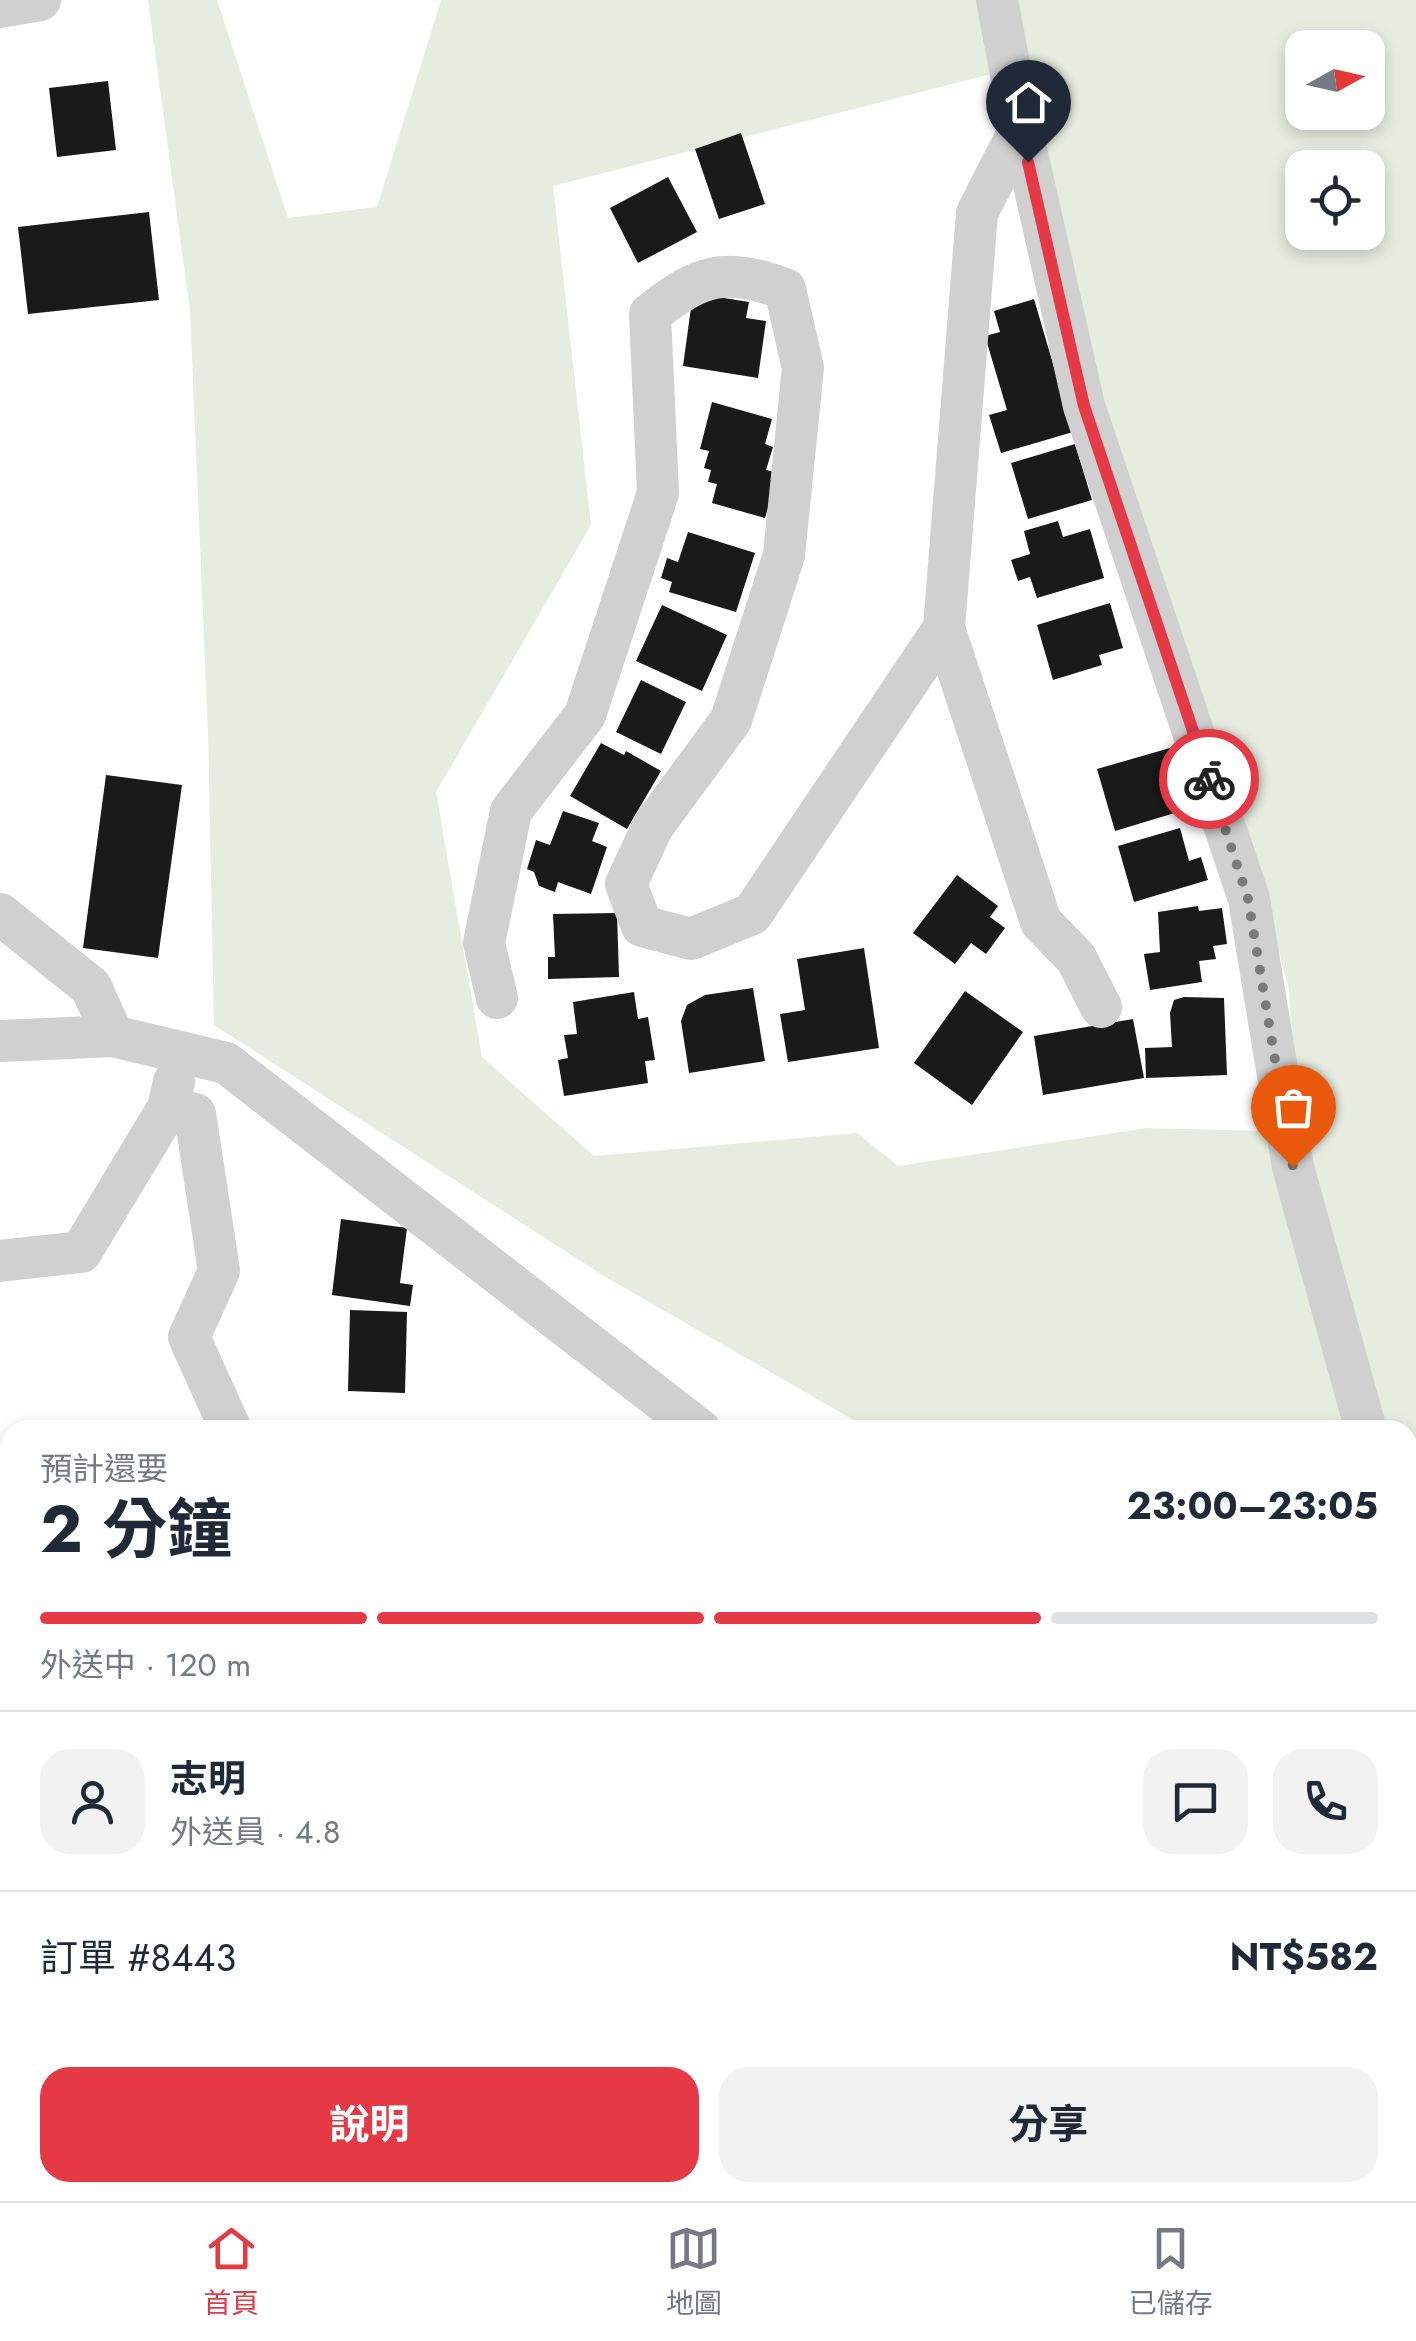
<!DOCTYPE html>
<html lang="zh-TW">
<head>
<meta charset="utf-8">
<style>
  :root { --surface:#fff; --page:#f2f2f3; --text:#1f2937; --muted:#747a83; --line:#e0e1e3; --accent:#e63946 }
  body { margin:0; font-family:Jost,"Noto Sans TC",sans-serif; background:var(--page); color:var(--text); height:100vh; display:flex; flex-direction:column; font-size:38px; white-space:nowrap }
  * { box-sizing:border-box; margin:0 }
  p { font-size:32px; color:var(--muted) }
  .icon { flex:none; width:55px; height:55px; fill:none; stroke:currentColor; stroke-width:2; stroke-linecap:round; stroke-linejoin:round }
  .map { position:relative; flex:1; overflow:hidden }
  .panel { position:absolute; left:0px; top:1420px; width:1418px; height:782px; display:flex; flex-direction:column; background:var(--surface); border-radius:30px 30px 0 0; box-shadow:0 5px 15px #0003 }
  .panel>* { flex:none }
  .needle { width:65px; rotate:82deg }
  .controls { position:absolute; left:1285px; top:30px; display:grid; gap:20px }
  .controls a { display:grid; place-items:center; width:100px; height:100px; border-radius:20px; background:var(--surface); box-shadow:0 5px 15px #0003; font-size:50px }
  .pin { position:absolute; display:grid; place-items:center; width:85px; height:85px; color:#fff; margin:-102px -42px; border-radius:50% 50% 50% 0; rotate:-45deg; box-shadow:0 0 10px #0007 }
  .pin .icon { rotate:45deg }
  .courier { position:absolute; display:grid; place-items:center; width:100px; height:100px; margin:-50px; border:8px solid #e63946; border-radius:50%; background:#fff; color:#222; box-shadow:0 2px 12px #0007 }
  .summary em { font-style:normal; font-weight:700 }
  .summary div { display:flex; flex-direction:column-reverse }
  .summary { display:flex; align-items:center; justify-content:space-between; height:170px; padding:0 40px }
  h1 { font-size:65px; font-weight:700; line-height:75px }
  .bar { display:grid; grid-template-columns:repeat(4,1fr); gap:15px 10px; align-content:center; height:120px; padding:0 40px }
  .bar i { height:12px; border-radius:8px; background:var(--line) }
  .bar .current { background:var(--accent) }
  .bar p { grid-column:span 4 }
  .line { display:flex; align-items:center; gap:25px; padding:0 40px; border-top:2px solid var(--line) }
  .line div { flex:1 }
  .round { display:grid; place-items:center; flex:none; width:105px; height:105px; border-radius:30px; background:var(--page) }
  .button { display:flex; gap:20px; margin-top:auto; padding:20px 40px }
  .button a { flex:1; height:115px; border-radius:30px; background:var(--accent); color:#fff; font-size:40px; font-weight:700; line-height:115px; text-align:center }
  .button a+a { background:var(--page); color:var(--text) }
  .tabs { display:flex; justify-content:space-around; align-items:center; height:140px; border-top:2px solid var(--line); background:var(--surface); font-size:28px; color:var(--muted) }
  .tabs a { display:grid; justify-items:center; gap:5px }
  .tabs .current { color:var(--accent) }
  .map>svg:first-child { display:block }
  .green { fill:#e6ecdf; fill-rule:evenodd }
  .building { fill:#1a1a1a }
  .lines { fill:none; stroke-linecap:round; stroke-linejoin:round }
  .minor { stroke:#d0d0d0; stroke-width:42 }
  .done { stroke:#7a7a7a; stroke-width:10; stroke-dasharray:0 18 }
  .route { stroke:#e63946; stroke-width:12 }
</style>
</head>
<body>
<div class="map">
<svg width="1416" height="2201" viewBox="0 0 1416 2201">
  <rect width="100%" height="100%" fill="#fff"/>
  <path class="green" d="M148,0H217L288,218L377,207L441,0H1416V2201H497L471,2193L1408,2192V1430H871L604,1276L214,1025L208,730L190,311ZM1302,48H1368V112H1302ZM995,73L1085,383L1237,789L1289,990L1300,1132L1147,1128L898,1166L857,1133L594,1156L482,1057L436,792L591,525L553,186ZM1302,168H1368V232H1302Z"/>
  <path class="building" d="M108,81L116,150L57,157L49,88Z
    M741,133L765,204L719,219L695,149Z
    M668,177L697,232L638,263L610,208Z
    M149,212L159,300L28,314L18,227Z
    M693,293L749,302L746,318L766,321L758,378L683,366Z
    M1034,299L1073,432L1001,453L989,415L1007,410L985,336L1000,332L994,311Z
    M712,402L772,419L765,444L773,447L766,470L778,473L765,518L712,503L717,484L708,482L711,470L704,468L709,451L700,449Z
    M1075,444L1092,500L1028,519L1011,463Z
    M1058,521L1063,537L1090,529L1104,578L1037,598L1030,577L1018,581L1011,560L1030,554L1024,531Z
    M688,532L755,553L736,612L669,592L672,582L661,578L667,558L678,562Z
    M1110,603L1123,648L1099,655L1102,665L1053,680L1037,625Z
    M662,605L727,635L702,691L636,661Z
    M641,680L686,702L661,754L616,732Z
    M601,743L624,755L626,751L661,771L627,829L570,796Z
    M1170,748L1188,809L1115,831L1097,769Z
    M106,775L182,785L158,958L83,948Z
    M563,811L599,823L592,841L607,847L591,894L558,882L555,892L539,886L534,872L527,869L536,840L550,845Z
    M1180,828L1189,861L1201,857L1208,880L1134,902L1118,846Z
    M957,875L998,906L990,917L1005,928L986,954L971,943L955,964L913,933Z
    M1198,906L1199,911L1222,908L1227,944L1213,946L1216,959L1199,961L1202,982L1150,990L1144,954L1160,952L1158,912Z
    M617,913L619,977L548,979V957H555L553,914Z
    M864,948L879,1048L788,1062L780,1014L805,1010L797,959Z
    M753,988L765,1061L689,1073L681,1021L687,1005L705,995Z
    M965,991L1023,1032L972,1105L914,1063Z
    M634,992L638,1019L648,1017L655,1060L645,1061L648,1083L564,1096L558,1060L568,1058L564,1035L577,1034L573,1002Z
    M1184,997L1224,998L1227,1075L1146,1078L1145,1048L1172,1047L1170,1013L1174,1000Z
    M1133,1019L1144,1078L1043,1095L1034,1036Z
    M341,1219L407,1228L400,1283L413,1285L410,1306L332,1295Z
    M350,1310L407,1312L405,1393L348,1391Z
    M231,2192H287V2201H231Z"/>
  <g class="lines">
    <path class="minor" d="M997,0L1021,127L1084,406L1249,899L1293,1167L1366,1430
      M0,7L40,0
      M944,628L1041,922L1076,958L1101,1007
      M0,914L91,987L113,1036
      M497,998L484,943L511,811L585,715L658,493L650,314C701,274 723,267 785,289L803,368L784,555L731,720L653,826L626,884L642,926L691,939L752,914L944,628L977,213L1021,127
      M0,1041L113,1036L226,1063L700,1430
      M168,1108L195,1114L219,1271L189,1337L231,1430
      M0,1261L81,1252L168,1108L174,1082
      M1408,1573L1416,1602
      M1408,1800L1416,1803"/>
  </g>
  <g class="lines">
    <path class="done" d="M1209,779L1248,899L1293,1167"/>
    <path class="route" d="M1028,162L1084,406L1209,779"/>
  </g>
</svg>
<div class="controls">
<a><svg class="needle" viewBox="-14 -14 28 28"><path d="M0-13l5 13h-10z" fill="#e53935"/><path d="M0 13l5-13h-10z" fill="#747a83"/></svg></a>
<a><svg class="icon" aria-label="locate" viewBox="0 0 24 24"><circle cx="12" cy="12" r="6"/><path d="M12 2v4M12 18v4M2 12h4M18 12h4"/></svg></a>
</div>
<div class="pin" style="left:1293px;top:1167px;background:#ea580c"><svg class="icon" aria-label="bag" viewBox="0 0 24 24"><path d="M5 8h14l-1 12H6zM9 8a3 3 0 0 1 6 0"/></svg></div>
<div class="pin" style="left:1028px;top:162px;background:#1f2937"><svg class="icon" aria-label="home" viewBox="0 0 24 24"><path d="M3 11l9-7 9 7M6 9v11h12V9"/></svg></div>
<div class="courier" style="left:1209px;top:779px"><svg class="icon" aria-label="bike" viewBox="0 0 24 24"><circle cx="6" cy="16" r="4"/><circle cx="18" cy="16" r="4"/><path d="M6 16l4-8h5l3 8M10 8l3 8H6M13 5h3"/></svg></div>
<section class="panel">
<div class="summary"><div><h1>2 分鐘</h1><p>預計還要</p></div><em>23:00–23:05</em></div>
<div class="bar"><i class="current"></i><i class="current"></i><i class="current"></i><i></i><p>外送中 · 120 m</p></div>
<div class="line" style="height:180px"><a class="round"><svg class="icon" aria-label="person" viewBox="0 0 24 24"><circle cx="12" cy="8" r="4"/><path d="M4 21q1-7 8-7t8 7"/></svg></a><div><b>志明</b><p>外送員 · 4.8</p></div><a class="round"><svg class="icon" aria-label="chat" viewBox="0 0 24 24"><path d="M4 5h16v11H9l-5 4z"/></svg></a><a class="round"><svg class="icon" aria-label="phone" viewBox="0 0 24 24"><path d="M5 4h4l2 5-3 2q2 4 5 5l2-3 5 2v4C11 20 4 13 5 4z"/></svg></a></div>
<div class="line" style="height:130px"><div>訂單 #8443</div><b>NT$582</b></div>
<div class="button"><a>說明</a><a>分享</a></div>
</section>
</div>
<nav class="tabs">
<a class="current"><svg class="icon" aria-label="home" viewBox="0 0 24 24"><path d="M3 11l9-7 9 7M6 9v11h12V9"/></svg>首頁</a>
<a><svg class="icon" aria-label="map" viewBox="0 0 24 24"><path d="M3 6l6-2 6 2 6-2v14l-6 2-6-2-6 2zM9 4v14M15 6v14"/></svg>地圖</a>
<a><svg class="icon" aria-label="saved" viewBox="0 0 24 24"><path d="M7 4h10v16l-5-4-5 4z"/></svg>已儲存</a>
</nav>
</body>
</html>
